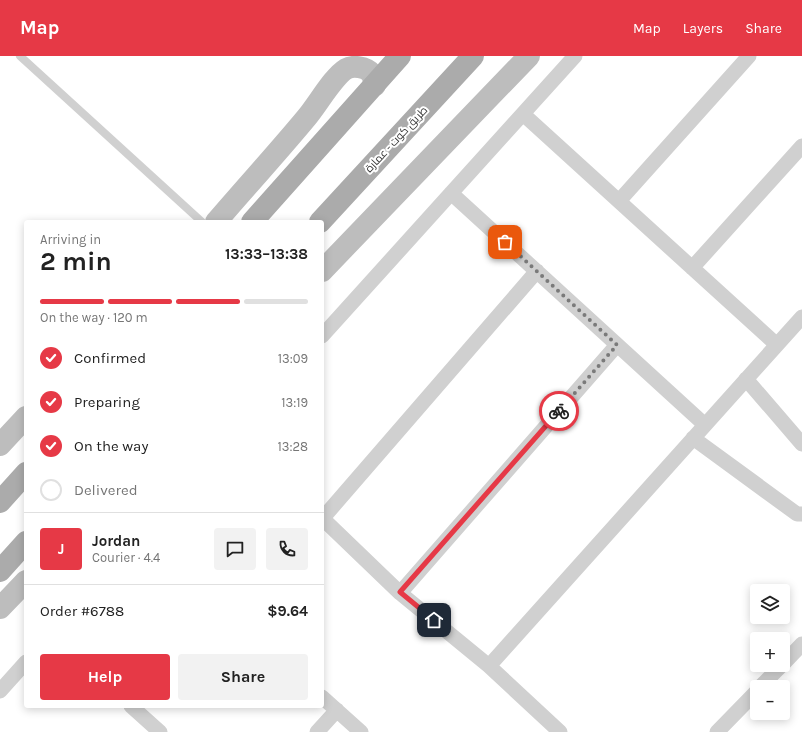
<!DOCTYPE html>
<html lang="en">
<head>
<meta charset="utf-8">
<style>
  :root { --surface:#fff; --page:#f2f2f2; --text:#222; --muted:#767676; --line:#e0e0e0; --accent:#e63946 }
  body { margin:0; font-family:Karla,Cairo,sans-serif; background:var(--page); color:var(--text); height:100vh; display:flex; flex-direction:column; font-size:15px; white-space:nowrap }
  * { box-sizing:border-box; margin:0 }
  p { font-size:13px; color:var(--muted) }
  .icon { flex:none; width:22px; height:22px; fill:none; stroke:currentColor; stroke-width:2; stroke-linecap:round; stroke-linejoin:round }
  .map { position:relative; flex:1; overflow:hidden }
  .sheet { position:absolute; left:24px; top:164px; width:300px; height:488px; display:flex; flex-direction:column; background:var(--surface); border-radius:4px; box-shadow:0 2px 10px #0003 }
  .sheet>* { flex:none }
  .tools { position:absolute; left:750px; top:528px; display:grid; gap:8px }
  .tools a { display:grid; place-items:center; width:40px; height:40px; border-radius:4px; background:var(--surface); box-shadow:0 2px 10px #0003; font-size:20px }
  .pin { position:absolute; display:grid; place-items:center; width:34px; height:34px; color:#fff; margin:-17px; border-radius:8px; box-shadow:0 2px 6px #0006 }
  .courier { position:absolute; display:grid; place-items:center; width:40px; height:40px; margin:-20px; border:3px solid #e63946; border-radius:50%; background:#fff; color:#222; box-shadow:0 1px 5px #0007 }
  .summary em { font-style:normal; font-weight:700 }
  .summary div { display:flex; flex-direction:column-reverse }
  .summary { display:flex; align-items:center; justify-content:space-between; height:68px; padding:0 16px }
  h1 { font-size:26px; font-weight:700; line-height:30px }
  .bar { display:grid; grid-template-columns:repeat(4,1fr); gap:6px 4px; align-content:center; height:48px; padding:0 16px }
  .bar i { height:5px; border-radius:3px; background:var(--line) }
  .bar .current { background:var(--accent) }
  .bar p { grid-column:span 4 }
  .line { display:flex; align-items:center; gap:10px; padding:0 16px; border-top:1px solid var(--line) }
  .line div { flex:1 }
  .round { display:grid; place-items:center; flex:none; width:42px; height:42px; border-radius:4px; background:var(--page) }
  ol { padding:0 16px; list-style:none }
  li { display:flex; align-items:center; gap:12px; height:44px }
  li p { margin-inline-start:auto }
  li .icon { padding:4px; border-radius:50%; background:var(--accent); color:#fff; stroke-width:4 }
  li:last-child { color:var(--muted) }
  li i { width:22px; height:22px; border:2px solid var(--line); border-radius:50% }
  .primary-button { display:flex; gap:8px; margin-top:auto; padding:8px 16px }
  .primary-button a { flex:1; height:46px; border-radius:4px; background:var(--accent); color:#fff; font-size:16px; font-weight:700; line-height:46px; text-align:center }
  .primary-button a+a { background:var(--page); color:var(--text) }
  header { display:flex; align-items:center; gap:24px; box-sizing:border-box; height:56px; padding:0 20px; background:var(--accent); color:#fff }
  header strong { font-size:19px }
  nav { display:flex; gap:22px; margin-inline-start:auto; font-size:14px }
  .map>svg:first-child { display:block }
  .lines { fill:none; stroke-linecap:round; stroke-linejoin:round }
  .lane { stroke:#d0d0d0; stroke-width:8 }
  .street { stroke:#d0d0d0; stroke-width:15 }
  .secondary { stroke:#bdbdbd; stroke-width:22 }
  .primary { stroke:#ababab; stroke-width:22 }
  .done { stroke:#7a7a7a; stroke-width:4; stroke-dasharray:0 7.2 }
  .route { stroke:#e63946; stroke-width:5 }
  .labels { text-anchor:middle; stroke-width:4; stroke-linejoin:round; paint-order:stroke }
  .street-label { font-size:11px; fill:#333; stroke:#fff }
</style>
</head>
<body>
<header>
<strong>Map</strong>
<nav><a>Map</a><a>Layers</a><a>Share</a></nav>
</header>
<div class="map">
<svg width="802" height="676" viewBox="0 0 802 676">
  <rect width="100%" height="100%" fill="#fff"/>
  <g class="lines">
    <path class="lane" d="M20,0L202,166"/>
    <path class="street" d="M523,58L777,289
      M451,137L705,369
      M619,145L749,0
      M692,212L802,90
      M322,280L575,0
      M746,323L802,388
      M693,382L797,458H802
      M322,462L400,537L489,610L560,676
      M322,463L537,215
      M400,537L617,289
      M783,608L802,588
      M489,610L802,261
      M760,631L782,609
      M0,635L26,606
      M322,641L361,676
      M131,650L160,676
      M317,676L337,654
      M717,676L757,635"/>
    <path class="secondary" d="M216,166C246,131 278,96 307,61C318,48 333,21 346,13C353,9 366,11 371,17C373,20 374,26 375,29
      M322,215L529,0
      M0,389L26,361
      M0,552L26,525"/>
    <path class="primary" d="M252,166L400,0
      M320,166L473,0
      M0,446L26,417
      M0,515L26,486"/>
  </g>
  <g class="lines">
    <path class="done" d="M505,186L617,289L559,355"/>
    <path class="route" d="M434,564L400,536L559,355"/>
  </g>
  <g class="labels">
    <g class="street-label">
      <text transform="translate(396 83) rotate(-47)" y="4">طريق كوت - عمارة</text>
    </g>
  </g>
</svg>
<div class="tools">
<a><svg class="icon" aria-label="layers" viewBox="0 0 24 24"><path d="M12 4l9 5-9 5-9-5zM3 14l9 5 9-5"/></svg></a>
<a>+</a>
<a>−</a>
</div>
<div class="pin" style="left:505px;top:186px;background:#ea580c"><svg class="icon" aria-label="bag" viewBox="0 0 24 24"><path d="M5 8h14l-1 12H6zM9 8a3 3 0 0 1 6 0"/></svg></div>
<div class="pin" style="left:434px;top:564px;background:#1f2937"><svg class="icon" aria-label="home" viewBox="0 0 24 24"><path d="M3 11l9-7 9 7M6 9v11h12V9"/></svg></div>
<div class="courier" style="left:559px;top:355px"><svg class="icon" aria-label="bike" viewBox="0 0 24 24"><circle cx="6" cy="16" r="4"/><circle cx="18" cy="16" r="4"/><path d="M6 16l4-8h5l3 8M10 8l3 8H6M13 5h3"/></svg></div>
<section class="sheet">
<div class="summary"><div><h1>2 min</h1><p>Arriving in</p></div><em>13:33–13:38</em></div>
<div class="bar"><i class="current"></i><i class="current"></i><i class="current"></i><i></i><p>On the way · 120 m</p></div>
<ol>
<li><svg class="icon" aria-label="check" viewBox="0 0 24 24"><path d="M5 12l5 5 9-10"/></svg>Confirmed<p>13:09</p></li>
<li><svg class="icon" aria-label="check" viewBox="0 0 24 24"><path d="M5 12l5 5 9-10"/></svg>Preparing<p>13:19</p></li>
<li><svg class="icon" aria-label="check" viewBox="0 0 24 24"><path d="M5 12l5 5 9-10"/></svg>On the way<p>13:28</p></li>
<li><i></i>Delivered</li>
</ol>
<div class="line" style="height:72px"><b class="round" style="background:var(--accent);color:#fff">J</b><div><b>Jordan</b><p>Courier · 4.4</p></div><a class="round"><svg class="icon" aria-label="chat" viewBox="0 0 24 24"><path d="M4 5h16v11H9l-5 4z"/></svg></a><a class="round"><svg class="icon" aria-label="phone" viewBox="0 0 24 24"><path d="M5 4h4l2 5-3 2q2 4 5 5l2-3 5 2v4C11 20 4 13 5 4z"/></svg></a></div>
<div class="line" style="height:52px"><div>Order #6788</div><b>$9.64</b></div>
<div class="primary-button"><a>Help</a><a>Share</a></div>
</section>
</div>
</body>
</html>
